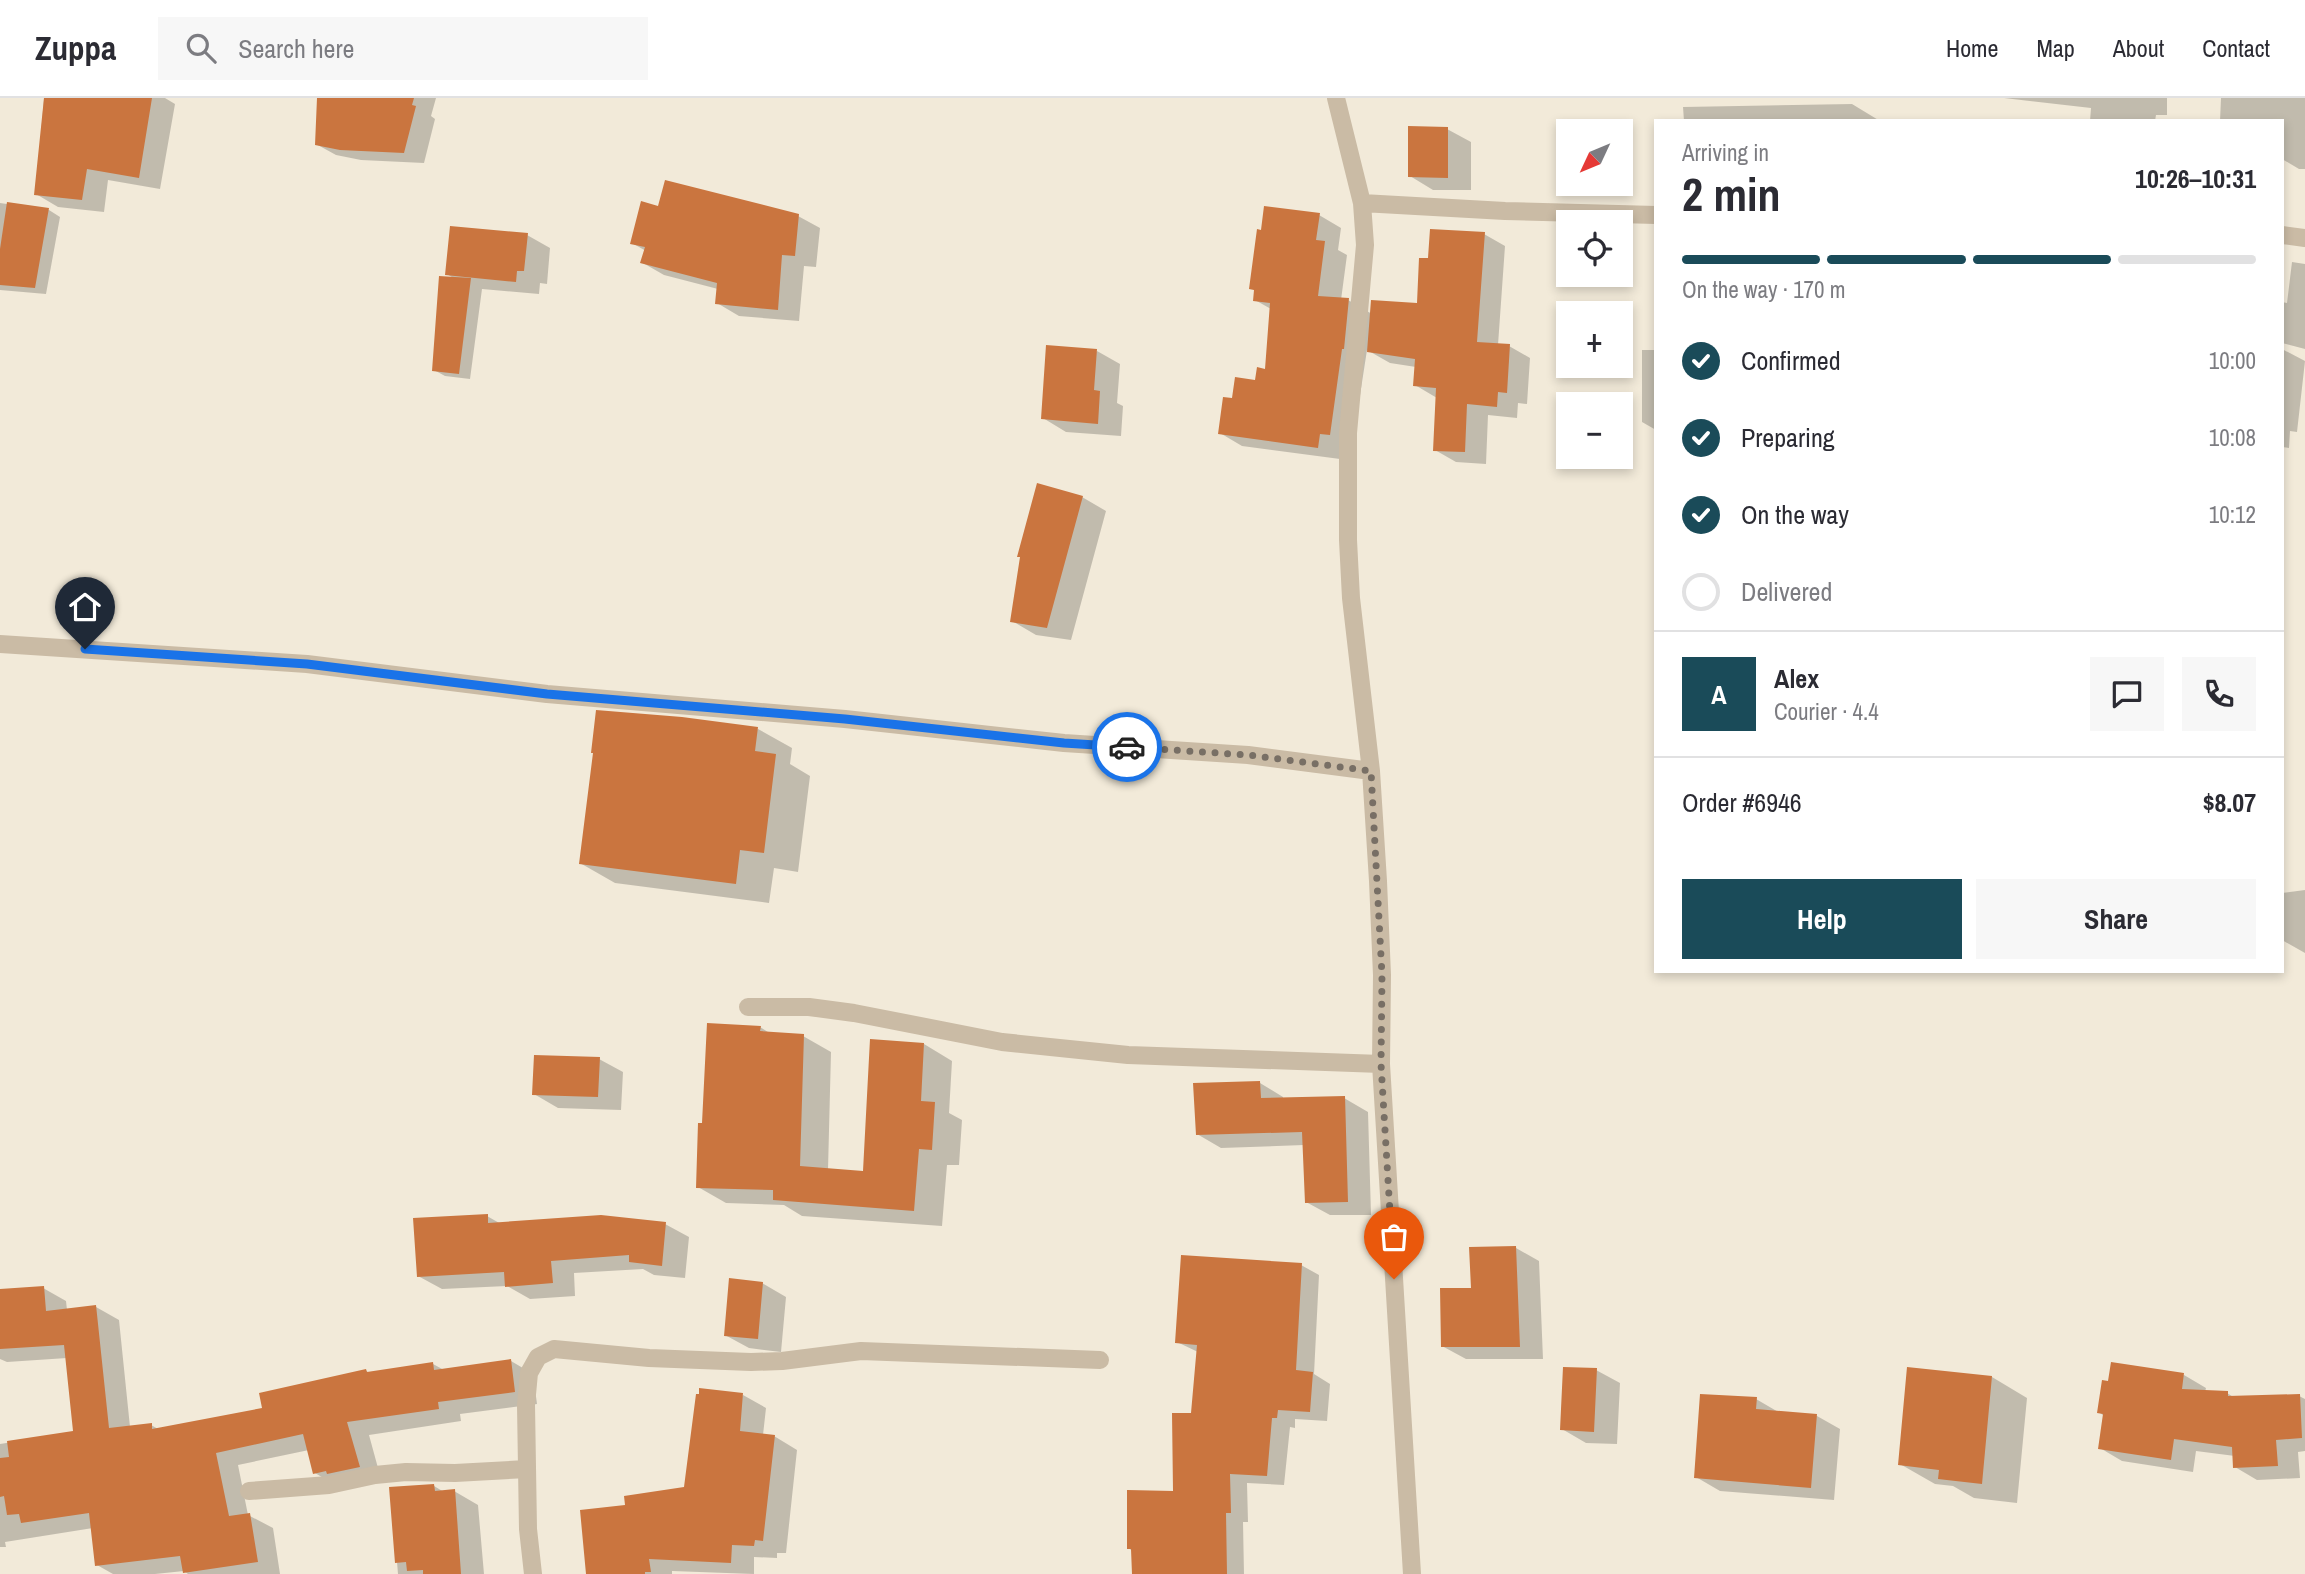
<!DOCTYPE html>
<html lang="en">
<head>
<meta charset="utf-8">
<style>
  :root { --surface:#fff; --page:#f7f7f7; --text:#2b2b33; --muted:#7c7c81; --line:#e1e1e2; --accent:#1a4b59 }
  body { margin:0; font-family:"Archivo Narrow",sans-serif; background:var(--page); color:var(--text); height:100vh; display:flex; flex-direction:column; font-size:26px; white-space:nowrap }
  * { box-sizing:border-box; margin:0 }
  p { font-size:23px; color:var(--muted) }
  .icon { flex:none; width:38px; height:38px; fill:none; stroke:currentColor; stroke-width:2; stroke-linecap:round; stroke-linejoin:round }
  .map { position:relative; flex:1; overflow:hidden }
  .side { position:absolute; left:1654px; top:21px; width:630px; height:854px; display:flex; flex-direction:column; background:var(--surface); border-radius:0px; box-shadow:0 4px 10px #0003 }
  .side>* { flex:none }
  .needle { width:46px; rotate:226deg }
  .tools { position:absolute; left:1556px; top:21px; display:grid; gap:14px }
  .tools a { display:grid; place-items:center; width:77px; height:77px; border-radius:0px; background:var(--surface); box-shadow:0 4px 10px #0003; font-size:35px }
  .pin { position:absolute; display:grid; place-items:center; width:60px; height:60px; color:#fff; margin:-72px -30px; border-radius:50% 50% 50% 0; rotate:-45deg; box-shadow:0 0 7px #0007 }
  .pin .icon { rotate:45deg }
  .courier { position:absolute; display:grid; place-items:center; width:70px; height:70px; margin:-35px; border:5px solid #1a73e8; border-radius:50%; background:#fff; color:#222; box-shadow:0 2px 9px #0007 }
  .headline em { font-style:normal; font-weight:700 }
  .headline div { display:flex; flex-direction:column-reverse }
  .headline { display:flex; align-items:center; justify-content:space-between; height:119px; padding:0 28px }
  h1 { font-size:46px; font-weight:700; line-height:52px }
  .bar { display:grid; grid-template-columns:repeat(4,1fr); gap:10px 7px; align-content:center; height:84px; padding:0 28px }
  .bar i { height:9px; border-radius:5px; background:var(--line) }
  .bar .active { background:var(--accent) }
  .bar p { grid-column:span 4 }
  .line { display:flex; align-items:center; gap:18px; padding:0 28px; border-top:2px solid var(--line) }
  .line div { flex:1 }
  .round { display:grid; place-items:center; flex:none; width:74px; height:74px; border-radius:0px; background:var(--page) }
  ol { padding:0 28px; list-style:none }
  li { display:flex; align-items:center; gap:21px; height:77px }
  li p { margin-inline-start:auto }
  li .icon { padding:7px; border-radius:50%; background:var(--accent); color:#fff; stroke-width:4 }
  li:last-child { color:var(--muted) }
  li i { width:38px; height:38px; border:4px solid var(--line); border-radius:50% }
  .action { display:flex; gap:14px; margin-top:auto; padding:14px 28px }
  .action a { flex:1; height:80px; border-radius:0px; background:var(--accent); color:#fff; font-size:28px; font-weight:700; line-height:80px; text-align:center }
  .action a+a { background:var(--page); color:var(--text) }
  header { display:flex; align-items:center; gap:42px; box-sizing:border-box; height:98px; padding:0 35px; background:var(--surface); border-bottom:2px solid var(--line) }
  header strong { font-size:33px }
  nav { display:flex; gap:38px; margin-inline-start:auto; font-size:24px }
  .search { width:490px; height:63px; background:var(--page); display:flex; align-items:center; gap:18px; box-sizing:border-box; padding:0 24px; border-radius:0px; color:var(--muted); font-size:26px }
  .map>svg:first-child { display:block }
  .shadow { fill:#0003 }
  .building { fill:#ca753f }
  .lines { fill:none; stroke-linecap:round; stroke-linejoin:round }
  .street { stroke:#cabba5; stroke-width:18 }
  .done { stroke:#786f65; stroke-width:7; stroke-dasharray:0 12.6 }
  .route { stroke:#1a73e8; stroke-width:9 }
</style>
</head>
<body>
<header>
<strong>Zuppa</strong>
<div class="search"><svg class="icon" aria-label="search" viewBox="0 0 24 24"><circle cx="10" cy="10" r="6"/><path d="M15 15l6 6"/></svg>Search here</div>
<nav><a>Home</a><a>Map</a><a>About</a><a>Contact</a></nav>
</header>
<div class="map">
<svg width="2305" height="1476" viewBox="0 0 2305 1476">
  <rect width="100%" height="100%" fill="#f2ead9"/>
  <path class="shadow" d="M44,0H165L175,6L160,91L108,82L104,114L58,109L36,96Z
    M318,0H436L431,18L435,21L424,65L361,62L336,57L316,46Z
    M2004,0H2167V17H2156L2155,23H2090L2091,10Z
    M2221,0H2305V71H2299L2282,61V23H2220Z
    M1852,6L1880,23H1684L1683,9Z
    M1447,31L1471,44V92H1433L1410,78Z
    M0,105L49,112L60,119L46,196L0,192Z
    M659,110L798,118L820,130L816,169L804,168L799,223L739,218L717,205L718,191L664,177L643,165L646,153L632,145Z
    M1319,117L1341,130L1338,152L1347,157L1341,202H1348L1372,216L1419,207L1429,162L1484,136L1505,148L1498,247L1509,248L1530,260L1527,306L1518,305L1517,320L1488,317L1486,366L1456,364L1435,352L1437,300L1415,287L1416,269L1390,265L1367,252L1352,349L1340,361L1242,348L1220,335L1266,273L1271,211L1255,202L1256,193L1251,190Z
    M527,137L550,150L547,186L540,185L539,196L482,191L470,281L445,278L434,272L455,181L447,176Z
    M2292,164L2305,166V251L2282,245V204L2287,205Z
    M2282,251L2305,263L2297,334L2290,333L2289,350L2282,349Z
    M1642,252H1656V332L1642,324Z
    M1097,253L1120,266L1117,305L1123,308L1121,338L1066,334L1043,320Z
    M1082,399L1106,413L1071,542L1036,537L1012,523Z
    M758,631L792,650L790,666L810,678L798,774L774,770L769,805L615,785L580,765Z
    M2305,792V855L2282,842V795Z
    M760,929L771,936L803,938L831,954L828,1072L865,1074L924,946L952,963L949,1015L962,1022L959,1067H947L942,1128L802,1118L784,1107L726,1105L698,1089L704,1027Z
    M599,961L623,974L621,1012L558,1010L534,996Z
    M1260,985L1283,999V1001L1344,1000L1368,1014L1371,1117H1330L1306,1104L1304,1047L1221,1050L1197,1036Z
    M487,1118L501,1126H665L689,1139L685,1180L654,1177L643,1171L574,1175L575,1198L530,1201L507,1188L442,1191L418,1178Z
    M1516,1150L1539,1163L1543,1261H1466L1442,1248L1473,1191Z
    M1301,1167L1319,1177L1314,1276L1330,1286L1327,1323L1295,1321V1330L1290,1329L1284,1387L1247,1385L1248,1424H1243L1244,1476H1133L1132,1453L1129,1450L1175,1394L1192,1317L1198,1254L1177,1244Z
    M762,1185L786,1199L781,1254L749,1250L725,1237Z
    M43,1190L66,1203L67,1212L96,1209L119,1222L130,1329L151,1327L160,1332L265,1312L366,1273L370,1275L433,1266L444,1272L511,1263L533,1276L537,1306L460,1316L461,1323L369,1337L381,1381L337,1388L315,1375L309,1352L238,1367L248,1417L273,1430L280,1476H188L184,1473L155,1476H113L97,1467L93,1430L5,1444L6,1449H0V1346L75,1334L67,1260L7,1264L0,1261V1193Z
    M1908,1271L1992,1279L2027,1300L2017,1405L1974,1400L1953,1388L1935,1386L1900,1366Z
    M1596,1272L1620,1285L1617,1346L1586,1345L1562,1331Z
    M2184,1277L2206,1290L2205,1294L2227,1295L2235,1300L2299,1298L2305,1301V1353L2298,1354L2300,1380L2257,1382L2235,1369V1358L2196,1353L2193,1374L2122,1363L2100,1350L2104,1318L2099,1314Z
    M743,1297L766,1310L763,1337L774,1338L797,1352L786,1455H777V1460L754,1459V1476L672,1473V1476H588L627,1409L685,1391Z
    M1756,1301L1780,1315L1817,1318L1840,1331L1834,1402L1720,1393L1696,1379Z
    M434,1388L444,1394L454,1393L478,1407L484,1476H398L391,1391Z"/>
  <path class="building" d="M44,0H152L139,80L87,71L82,102L34,97Z
    M317,0H414L412,7L416,8L404,55L340,52L315,47Z
    M1408,28L1448,29V80L1408,79Z
    M665,82L799,116L795,158L782,157L778,212L715,206L717,185L640,165L645,149L630,146L641,103L658,108Z
    M7,104L49,110L35,190L0,187V151Z
    M1264,108L1320,115L1316,142L1325,143L1318,198L1349,200L1344,251H1342L1330,337L1320,336L1318,350L1218,336L1223,299L1232,300L1235,279L1255,282L1257,269L1265,271L1270,205L1253,203L1254,192L1249,191L1257,131L1261,132Z
    M450,128L528,135L524,173H517L516,184L445,177Z
    M1430,131L1485,134L1477,244L1510,246L1507,295L1498,294L1497,309L1467,306L1465,354L1433,353L1436,290L1413,288L1415,261L1367,254L1371,202L1417,205L1419,160H1428Z
    M439,178L471,180L459,276L432,273Z
    M1046,247L1097,251L1094,292L1100,293L1098,326L1041,321Z
    M1037,385L1083,398L1047,530L1010,524L1020,459H1017Z
    M596,612L682,619L758,629L755,653L776,656L764,755L740,752L736,786L579,766L593,655H591Z
    M707,925L761,928L760,933L804,936L800,1068L863,1073L870,941L924,945L921,1003L935,1004L932,1052L919,1051L914,1113L773,1102V1092L696,1090L698,1025H702Z
    M534,957L600,959L598,999L532,997Z
    M1260,983L1261,1000L1345,998L1348,1104L1305,1105L1302,1034L1196,1037L1193,985Z
    M488,1116V1125L601,1117L666,1124L662,1168L629,1164V1157L551,1163L553,1185L505,1189L504,1174L417,1179L413,1120Z
    M1516,1148L1520,1249H1441L1440,1190H1471L1469,1149Z
    M1181,1157L1302,1165L1296,1272L1313,1274L1310,1314L1278,1312L1277,1320H1272L1267,1378L1230,1376L1231,1415H1226L1227,1476H1132L1131,1451H1127V1392L1173,1393L1172,1315H1191L1197,1247L1175,1245Z
    M729,1180L763,1184L758,1241L724,1238Z
    M44,1188L46,1213L96,1207L109,1330L152,1325V1331L262,1310L259,1295L366,1271L367,1274L433,1264L434,1272L511,1261L515,1294L438,1304L439,1311L347,1324L360,1369L327,1376L326,1373L313,1376L303,1336L216,1355L229,1418L250,1415L258,1464L183,1475L180,1458L95,1468L89,1415L21,1425L19,1416L7,1417L4,1398L0,1399V1360L9,1359L7,1343L73,1333L64,1247L0,1251V1191Z
    M2111,1264L2184,1275L2182,1291L2228,1293V1298L2300,1296L2302,1340L2276,1342L2278,1368L2233,1370L2232,1349L2174,1341L2171,1362L2098,1351L2103,1316L2097,1315L2102,1282L2108,1283Z
    M1563,1269L1597,1270L1594,1334L1560,1332Z
    M1907,1269L1992,1278L1982,1386L1938,1381L1939,1372L1898,1367Z
    M699,1290L743,1295L740,1333L775,1337L763,1443L755,1442L754,1448L732,1447L731,1465L649,1461L651,1474H645V1476H586L580,1412L625,1407L624,1398L684,1389L696,1296H699Z
    M1700,1296L1757,1299L1756,1311L1817,1316L1811,1390L1694,1380Z
    M434,1386L435,1393L455,1391L461,1476H423V1472L407,1473L406,1464L395,1465L389,1389Z"/>
  <g class="lines">
    <path class="street" d="M1336,0L1362,105L1365,147L1348,335V442L1351,500L1371,673L1378,783L1382,877L1381,966L1412,1476
      M1362,105L1505,113L1656,117
      M2282,137L2305,140
      M0,546L307,566L547,596L845,621L1064,645L1248,657L1371,673
      M748,909H809L854,915L1002,944L1128,957L1381,966
      M249,1393L329,1387L375,1377L406,1374L455,1375L527,1371
      M533,1476L528,1431L526,1307L529,1275L538,1259L554,1251L649,1260L751,1264L782,1263L861,1253L1100,1262"/>
  </g>
  <g class="lines">
    <path class="done" d="M1127,649L1248,657L1371,673L1382,877L1381,966L1394,1181"/>
    <path class="route" d="M85,551L307,566L547,596L845,621L1064,645L1127,649"/>
  </g>
</svg>
<div class="tools">
<a><svg class="needle" viewBox="-14 -14 28 28"><path d="M0-13l5 13h-10z" fill="#e53935"/><path d="M0 13l5-13h-10z" fill="#7c7c81"/></svg></a>
<a><svg class="icon" aria-label="locate" viewBox="0 0 24 24"><circle cx="12" cy="12" r="6"/><path d="M12 2v4M12 18v4M2 12h4M18 12h4"/></svg></a>
<a>+</a>
<a>−</a>
</div>
<div class="pin" style="left:1394px;top:1181px;background:#ea580c"><svg class="icon" aria-label="bag" viewBox="0 0 24 24"><path d="M5 8h14l-1 12H6zM9 8a3 3 0 0 1 6 0"/></svg></div>
<div class="pin" style="left:85px;top:551px;background:#1f2937"><svg class="icon" aria-label="home" viewBox="0 0 24 24"><path d="M3 11l9-7 9 7M6 9v11h12V9"/></svg></div>
<div class="courier" style="left:1127px;top:649px"><svg class="icon" aria-label="car" viewBox="0 0 24 24"><path d="M5 17H2v-5l4-1 3-4h7l3 4 3 1v5h-3M9 17h6M6 11h13"/><circle cx="7" cy="17" r="2"/><circle cx="17" cy="17" r="2"/></svg></div>
<section class="side">
<div class="headline"><div><h1>2 min</h1><p>Arriving in</p></div><em>10:26–10:31</em></div>
<div class="bar"><i class="active"></i><i class="active"></i><i class="active"></i><i></i><p>On the way · 170 m</p></div>
<ol>
<li><svg class="icon" aria-label="check" viewBox="0 0 24 24"><path d="M5 12l5 5 9-10"/></svg>Confirmed<p>10:00</p></li>
<li><svg class="icon" aria-label="check" viewBox="0 0 24 24"><path d="M5 12l5 5 9-10"/></svg>Preparing<p>10:08</p></li>
<li><svg class="icon" aria-label="check" viewBox="0 0 24 24"><path d="M5 12l5 5 9-10"/></svg>On the way<p>10:12</p></li>
<li><i></i>Delivered</li>
</ol>
<div class="line" style="height:126px"><b class="round" style="background:var(--accent);color:#fff">A</b><div><b>Alex</b><p>Courier · 4.4</p></div><a class="round"><svg class="icon" aria-label="chat" viewBox="0 0 24 24"><path d="M4 5h16v11H9l-5 4z"/></svg></a><a class="round"><svg class="icon" aria-label="phone" viewBox="0 0 24 24"><path d="M5 4h4l2 5-3 2q2 4 5 5l2-3 5 2v4C11 20 4 13 5 4z"/></svg></a></div>
<div class="line" style="height:91px"><div>Order #6946</div><b>$8.07</b></div>
<div class="action"><a>Help</a><a>Share</a></div>
</section>
</div>
</body>
</html>
